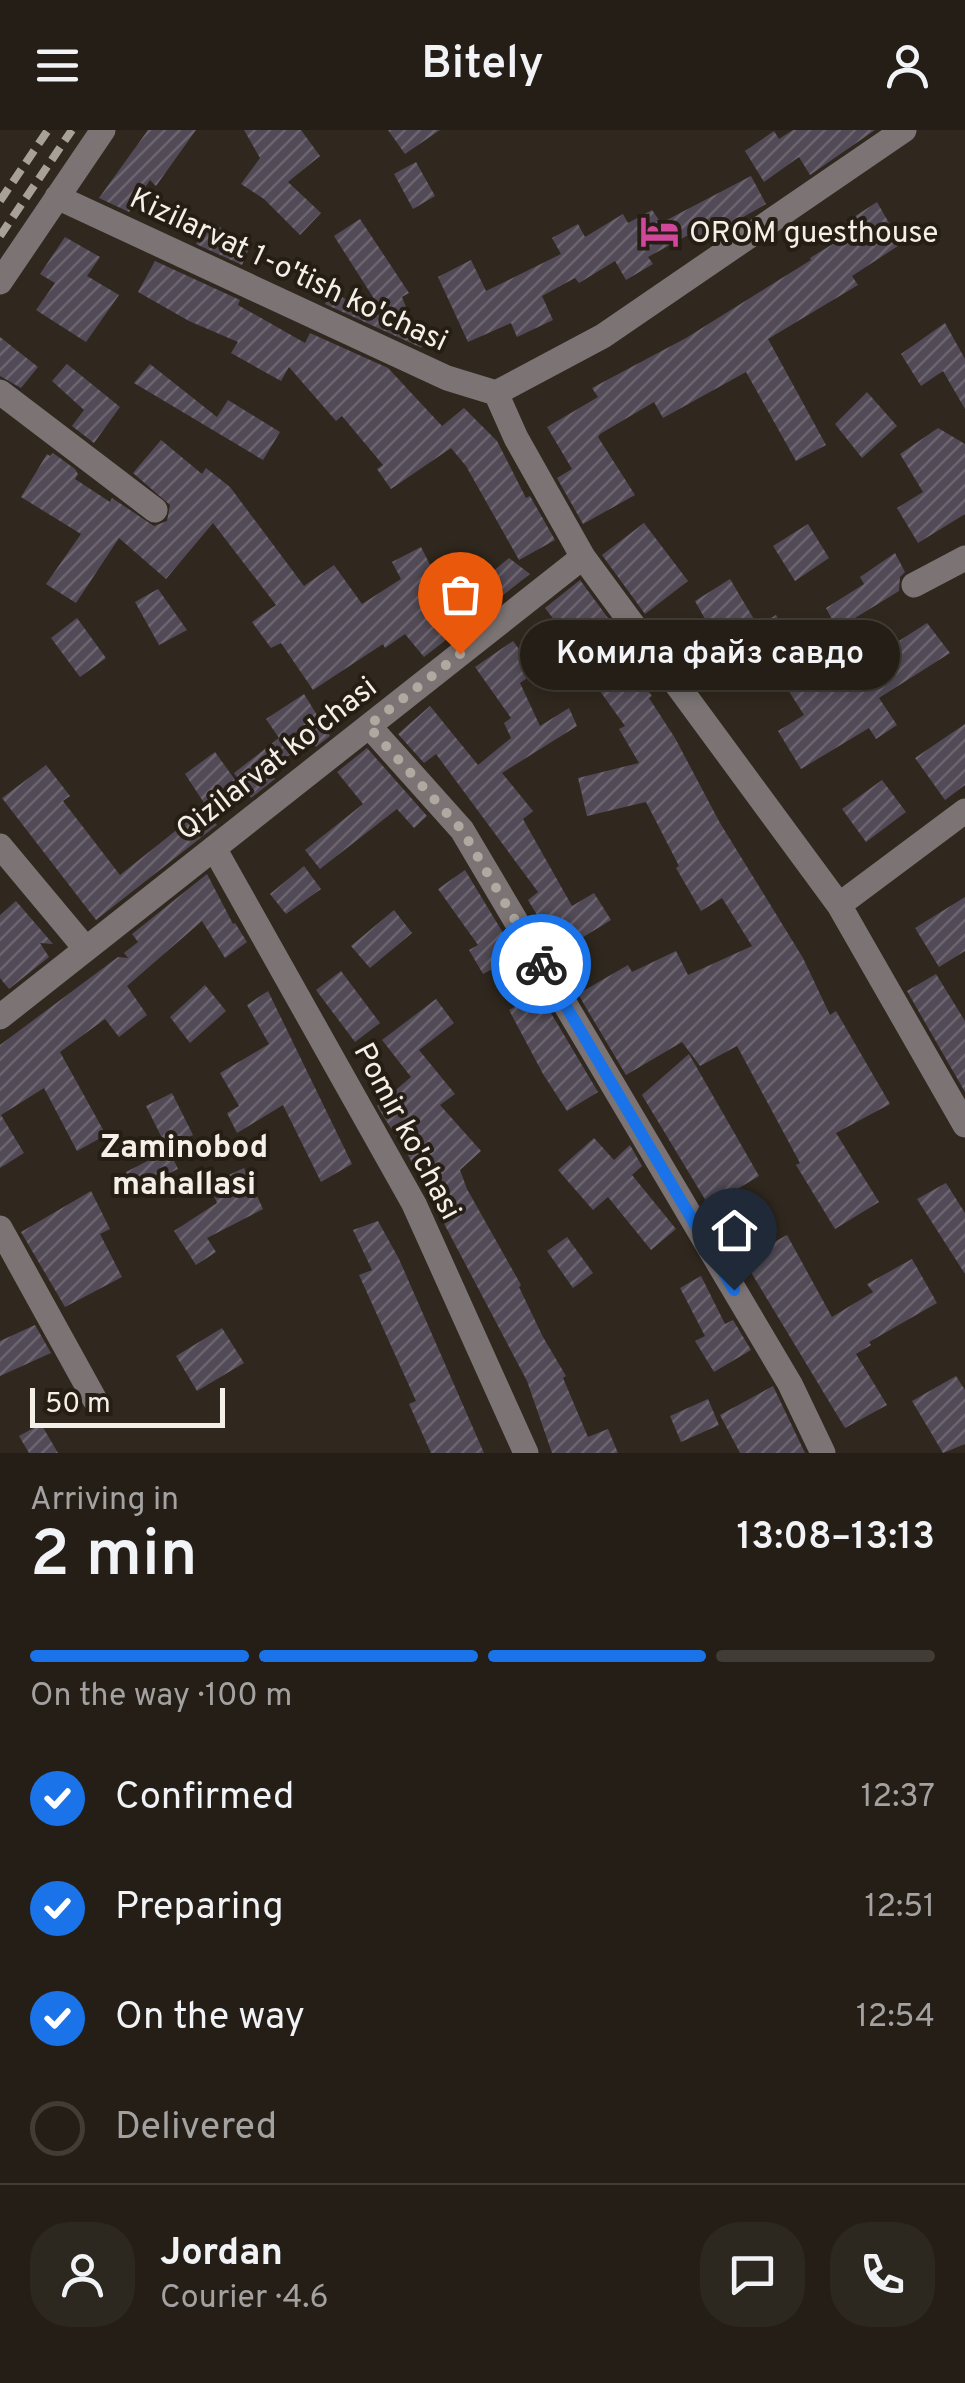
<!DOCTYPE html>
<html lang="en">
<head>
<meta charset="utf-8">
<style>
  :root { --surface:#241e16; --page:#2c271f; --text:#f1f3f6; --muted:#a3a2a1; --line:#413c35; --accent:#1a73e8 }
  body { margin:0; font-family:Overpass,sans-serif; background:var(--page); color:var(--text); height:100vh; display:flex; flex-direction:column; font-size:38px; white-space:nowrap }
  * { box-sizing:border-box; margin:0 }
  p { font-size:32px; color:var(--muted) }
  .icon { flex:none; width:55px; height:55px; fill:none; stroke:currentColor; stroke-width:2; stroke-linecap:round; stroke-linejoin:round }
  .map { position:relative; height:1323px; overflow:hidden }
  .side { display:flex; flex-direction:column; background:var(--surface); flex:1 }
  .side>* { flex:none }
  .scale { position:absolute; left:30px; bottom:25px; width:195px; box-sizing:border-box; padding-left:10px; border:5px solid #f4efe8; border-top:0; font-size:28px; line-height:35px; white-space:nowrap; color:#f4efe8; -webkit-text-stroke:8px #261e14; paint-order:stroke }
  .pin { position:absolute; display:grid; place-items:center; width:85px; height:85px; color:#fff; margin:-102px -42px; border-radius:50% 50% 50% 0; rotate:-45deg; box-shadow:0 0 10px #0007 }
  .pin .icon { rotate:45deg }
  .courier { position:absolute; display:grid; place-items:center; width:100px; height:100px; margin:-50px; border:8px solid #1a73e8; border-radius:50%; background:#fff; color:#222; box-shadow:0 2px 12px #0007 }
  .bubble { position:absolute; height:70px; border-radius:35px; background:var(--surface); box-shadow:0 5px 15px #0003,0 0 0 2px var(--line); font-size:32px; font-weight:600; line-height:70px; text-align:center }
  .headline em { font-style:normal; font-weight:600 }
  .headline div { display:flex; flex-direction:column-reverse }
  .headline { display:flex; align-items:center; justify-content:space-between; height:170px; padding:0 30px }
  h1 { font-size:65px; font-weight:600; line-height:75px }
  .bar { display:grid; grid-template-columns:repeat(4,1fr); gap:15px 10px; align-content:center; height:120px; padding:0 30px }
  .bar i { height:12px; border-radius:8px; background:var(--line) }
  .bar .current { background:var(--accent) }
  .bar p { grid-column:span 4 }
  .line { display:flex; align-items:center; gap:25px; padding:0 30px; border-top:2px solid var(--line) }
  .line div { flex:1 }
  .round { display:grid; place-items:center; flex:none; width:105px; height:105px; border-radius:40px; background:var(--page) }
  ol { padding:0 30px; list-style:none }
  li { display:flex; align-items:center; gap:30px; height:110px }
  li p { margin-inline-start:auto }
  li .icon { padding:10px; border-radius:50%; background:var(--accent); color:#fff; stroke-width:4 }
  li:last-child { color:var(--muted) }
  li i { width:55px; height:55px; border:5px solid var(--line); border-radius:50% }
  header { display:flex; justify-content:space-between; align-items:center; height:130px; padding:0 30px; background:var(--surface); font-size:45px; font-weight:600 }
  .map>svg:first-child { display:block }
  .building { fill:url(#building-hatch) }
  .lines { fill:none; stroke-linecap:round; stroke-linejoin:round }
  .minor { stroke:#7c7474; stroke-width:25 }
  .rail { stroke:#a7a199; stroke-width:8; stroke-dasharray:15 8; stroke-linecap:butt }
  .done { stroke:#afa9a1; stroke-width:10; stroke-dasharray:0 18 }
  .route { stroke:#1a73e8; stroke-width:12 }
  .labels { text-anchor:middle; stroke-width:8; stroke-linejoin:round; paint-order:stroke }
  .poi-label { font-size:30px; fill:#f4efe8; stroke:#261e14; text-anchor:start }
  .street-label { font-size:30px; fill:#f4efe8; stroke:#261e14 }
  .neighbourhood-label { font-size:32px; font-weight:bold; fill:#f4efe8; stroke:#261e14 }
</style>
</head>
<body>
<header><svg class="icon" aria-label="menu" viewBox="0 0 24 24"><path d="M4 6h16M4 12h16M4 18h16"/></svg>Bitely<svg class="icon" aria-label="person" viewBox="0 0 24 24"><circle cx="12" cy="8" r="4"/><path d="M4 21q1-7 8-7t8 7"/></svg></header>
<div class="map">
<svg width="965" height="1323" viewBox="0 0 965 1323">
  <defs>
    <pattern id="building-hatch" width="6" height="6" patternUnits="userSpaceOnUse" patternTransform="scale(2.5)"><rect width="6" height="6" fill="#524b57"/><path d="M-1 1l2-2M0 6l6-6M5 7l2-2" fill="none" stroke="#6c656f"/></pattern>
  </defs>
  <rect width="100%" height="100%" fill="#30281e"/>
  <path class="building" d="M148,0H196L156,56L150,50L129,82L99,68Z
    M244,0H301L320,26L288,52L321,83L300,105L264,69L241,54L260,28Z
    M388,0H440L405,24Z
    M793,0H875L810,45L799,27L764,52L745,21L774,1L779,9Z
    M416,32L435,66L413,79L394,44Z
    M751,46L766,74L697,113L692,103L648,127L653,134L626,150L615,131L579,153L575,148L542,166L553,190L517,207L511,193L468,212L438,147L471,130L486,161L561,124L552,108L578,94L585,107L623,84L628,93L652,80L661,93Z
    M877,72L901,114L852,146L858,155L768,209L826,315L796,331L746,242L663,288L654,272L600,304L598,307L635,365L583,394L557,348L572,339L547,297L598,267L592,258L686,208L811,130L810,128L849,104L843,94Z
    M360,89L409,163L402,167L416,202L428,208L420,212L422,218L325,174L331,162L387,189L334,106Z
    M208,91L251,114L242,135L196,114Z
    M65,107L100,127L87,146L119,165L86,212L36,180L55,153L40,144Z
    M155,131L240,170L238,175L305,213L310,203L388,238L442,296L464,278L497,311L526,368L530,366L555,410L519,430L466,336L451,318L391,359L377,339L383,335L342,286L336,291L289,237L281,251L231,223L238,212L189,191L138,162Z
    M945,193L965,229V279L943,241L921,256L901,224Z
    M0,207L38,237L21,258L0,246Z
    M67,234L120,277L94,313L72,296L84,280L52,251Z
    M150,234L217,287L228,270L280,302L263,330L134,253Z
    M867,262L897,296L862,328L835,294Z
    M938,298L965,314V384L918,413L897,378L923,362L900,324Z
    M161,310L202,344L206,338L230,357L304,456L334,435L362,474L401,449L392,432L421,417L451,476L509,428L530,444L424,527L405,504L385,518L383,514L313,560L281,513L271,518L252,492L276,475L213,393L166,449L119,408L76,473L46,454L81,404L21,367L47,324L50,326L53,323L75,339L78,344L75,349L110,372L112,368L154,396L167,391L170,375L133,343Z
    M644,393L688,451L645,484L602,425Z
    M808,394L829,428L795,451L773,416Z
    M895,423L905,442L900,447L899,461L837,499L826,478L864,454L860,447Z
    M730,449L758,496L776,485L800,527L835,503L858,537L927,493L950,523L879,568L897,595L876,609L869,598L801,639L778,601L804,585L774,538L743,557L695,471Z
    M580,450L619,503L611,509L652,566L649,568L675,608L720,693L803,828L830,885L836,881L890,974L836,1003L879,1072L835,1099L796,1035L800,1033L737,916L700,936L682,912L626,945L578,864L628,835L632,842L676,821L688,845L752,816L722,768L701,781L676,738L679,736L646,672L587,686L578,648L639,633L619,599L625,596L592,550L597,546L545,478Z
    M158,459L187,500L159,515L135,472Z
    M77,488L106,528L80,547L51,508Z
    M513,511L536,542L520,553L540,596L569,578L577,596L502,643L533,681L523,689L572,776L594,763L611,790L559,822L528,770L538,762L436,624L424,633L398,604L430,576L478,635L511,608L504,593L511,588L475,537Z
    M304,564L330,606L316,617L311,611L268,639L275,649L251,668L234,643L279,608L266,589Z
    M965,594V655L945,670L915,628Z
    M367,618L427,686L414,698L397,679L320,739L305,720L363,674L337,642Z
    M215,622L241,658L210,682L185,644Z
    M46,635L70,666L63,671L120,745L203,679L217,695L96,790L2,668Z
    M882,650L906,682L866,712L842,679Z
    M304,736L321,759L286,784L270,764Z
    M465,740L517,826L483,844L469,820L478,815L438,759Z
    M207,744L233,794L235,793L247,812L225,828L202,791L127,856L147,885L119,907L105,889L60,922L106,1005L77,1021L44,958L1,985L24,1023L0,1038V915L118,827L128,828L124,823L138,812L132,804Z
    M965,767V821L939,837L915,798Z
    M16,771L53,814L40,813L49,827L9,859L0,848V785Z
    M394,780L412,803L370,838L351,816Z
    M341,841L380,893L355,912L316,860Z
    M936,844L965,891V962L907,861Z
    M205,855L226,881L190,913L170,887Z
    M268,861L352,1034L321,1052L283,975L237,1003L227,983L239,976L220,943L269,914L247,875Z
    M539,863L598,962L567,981L543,944L509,880Z
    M436,869L454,893L419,920L455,964L440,975L481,1021L460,1040L467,1059L521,1155L519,1157L543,1207L566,1246L563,1248L588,1307L608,1299L618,1323H552L527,1251L409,1027L377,976L411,947L382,910Z
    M689,924L759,1046L709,1076L642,965Z
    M172,963L193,1005L167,1018L146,976Z
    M594,1008L614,1030L630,1015L642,1036L632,1045L676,1099L651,1120L608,1067L593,1080L558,1040Z
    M169,1020L178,1039L135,1060L126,1042Z
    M244,1038L263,1079L207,1108L216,1122L196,1135L174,1101L217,1073L209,1054Z
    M946,1053L965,1083V1144L917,1069Z
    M91,1061L110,1099L100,1104L122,1147L65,1177L21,1102Z
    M378,1091L399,1129L484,1323H431L409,1274L416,1271L359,1145L372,1140L353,1100Z
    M787,1105L832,1187L873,1162L867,1154L912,1129L937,1173L869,1212L871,1215L856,1224L887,1275L845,1298L743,1129Z
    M567,1107L593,1143L573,1158L547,1121Z
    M701,1146L725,1194L733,1190L751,1220L714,1242L695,1211L705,1206L680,1158Z
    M35,1195L51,1223L0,1246V1211Z
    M222,1198L244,1233L197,1261L176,1226Z
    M956,1246L965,1260V1314L943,1323L912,1271Z
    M773,1256L805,1323H740L720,1285Z
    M708,1269L719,1295L681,1312L670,1286Z
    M41,1294L58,1323H29L19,1306Z"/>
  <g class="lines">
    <path class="minor" d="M904,0L603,206L496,263L516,308L583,427L839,775L965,995
      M57,67L447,248L496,263
      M0,152L103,0
      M0,262L155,380
      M914,455L965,428
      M369,596L462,700L790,1254L823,1323
      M0,716L86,819
      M214,718L414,1074L526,1323
      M839,775L965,681
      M0,887L583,427
      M0,1098L95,1270"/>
    <path class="rail" d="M0,71L48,0
      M0,106L72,0"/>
  </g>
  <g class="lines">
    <path class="done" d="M460,524L368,596L462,700L541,834"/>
    <path class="route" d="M541,834L734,1160"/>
  </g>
  <defs>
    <symbol id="hotel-bare" viewBox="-9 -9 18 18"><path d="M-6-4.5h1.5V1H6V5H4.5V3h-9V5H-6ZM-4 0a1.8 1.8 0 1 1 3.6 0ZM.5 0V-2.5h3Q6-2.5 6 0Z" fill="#d1479c" stroke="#261e14" stroke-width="2.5" paint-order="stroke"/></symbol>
  </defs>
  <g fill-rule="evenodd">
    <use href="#hotel-bare" x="632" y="74" width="55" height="55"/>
  </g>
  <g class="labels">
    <g class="poi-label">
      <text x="689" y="112">OROM guesthouse</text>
    </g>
    <g class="street-label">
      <text transform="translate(289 139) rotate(25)" y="10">Kizilarvat 1-o'tish ko'chasi</text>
      <text transform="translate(276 628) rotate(-38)" y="10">Qizilarvat ko'chasi</text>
      <text transform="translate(408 1001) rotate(62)" y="10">Pomir ko'chasi</text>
    </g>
    <g class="neighbourhood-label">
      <text x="184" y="1027">Zaminobod<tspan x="184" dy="37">mahallasi</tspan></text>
    </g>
  </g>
</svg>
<div class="scale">50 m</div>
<div class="pin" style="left:460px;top:524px;background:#ea580c"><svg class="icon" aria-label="bag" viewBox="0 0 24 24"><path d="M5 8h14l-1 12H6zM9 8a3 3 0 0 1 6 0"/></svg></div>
<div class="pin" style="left:734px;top:1160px;background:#1f2937"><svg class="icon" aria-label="home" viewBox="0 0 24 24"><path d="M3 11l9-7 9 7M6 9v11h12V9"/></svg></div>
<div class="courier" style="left:541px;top:834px"><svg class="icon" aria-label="bike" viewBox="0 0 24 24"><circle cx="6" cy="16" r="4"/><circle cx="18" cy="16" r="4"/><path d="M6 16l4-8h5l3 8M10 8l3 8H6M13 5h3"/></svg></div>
<div class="bubble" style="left:520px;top:490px;width:380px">Комила файз савдо</div>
</div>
<section class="side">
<div class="headline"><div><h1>2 min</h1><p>Arriving in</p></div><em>13:08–13:13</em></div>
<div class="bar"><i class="current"></i><i class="current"></i><i class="current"></i><i></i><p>On the way · 100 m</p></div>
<ol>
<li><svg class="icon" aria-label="check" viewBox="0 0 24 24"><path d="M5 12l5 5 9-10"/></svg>Confirmed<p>12:37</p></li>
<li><svg class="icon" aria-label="check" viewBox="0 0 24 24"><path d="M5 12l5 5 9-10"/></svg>Preparing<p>12:51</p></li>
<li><svg class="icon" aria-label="check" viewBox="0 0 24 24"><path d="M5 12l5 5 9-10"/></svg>On the way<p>12:54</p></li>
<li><i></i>Delivered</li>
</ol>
<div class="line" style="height:180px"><a class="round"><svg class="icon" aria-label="person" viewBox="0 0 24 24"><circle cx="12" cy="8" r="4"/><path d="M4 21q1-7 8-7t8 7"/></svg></a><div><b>Jordan</b><p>Courier · 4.6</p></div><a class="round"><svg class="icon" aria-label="chat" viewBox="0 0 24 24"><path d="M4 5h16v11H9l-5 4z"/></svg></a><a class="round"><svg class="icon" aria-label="phone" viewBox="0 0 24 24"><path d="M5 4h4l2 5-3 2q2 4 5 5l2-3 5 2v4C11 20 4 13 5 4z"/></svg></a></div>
</section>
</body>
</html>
